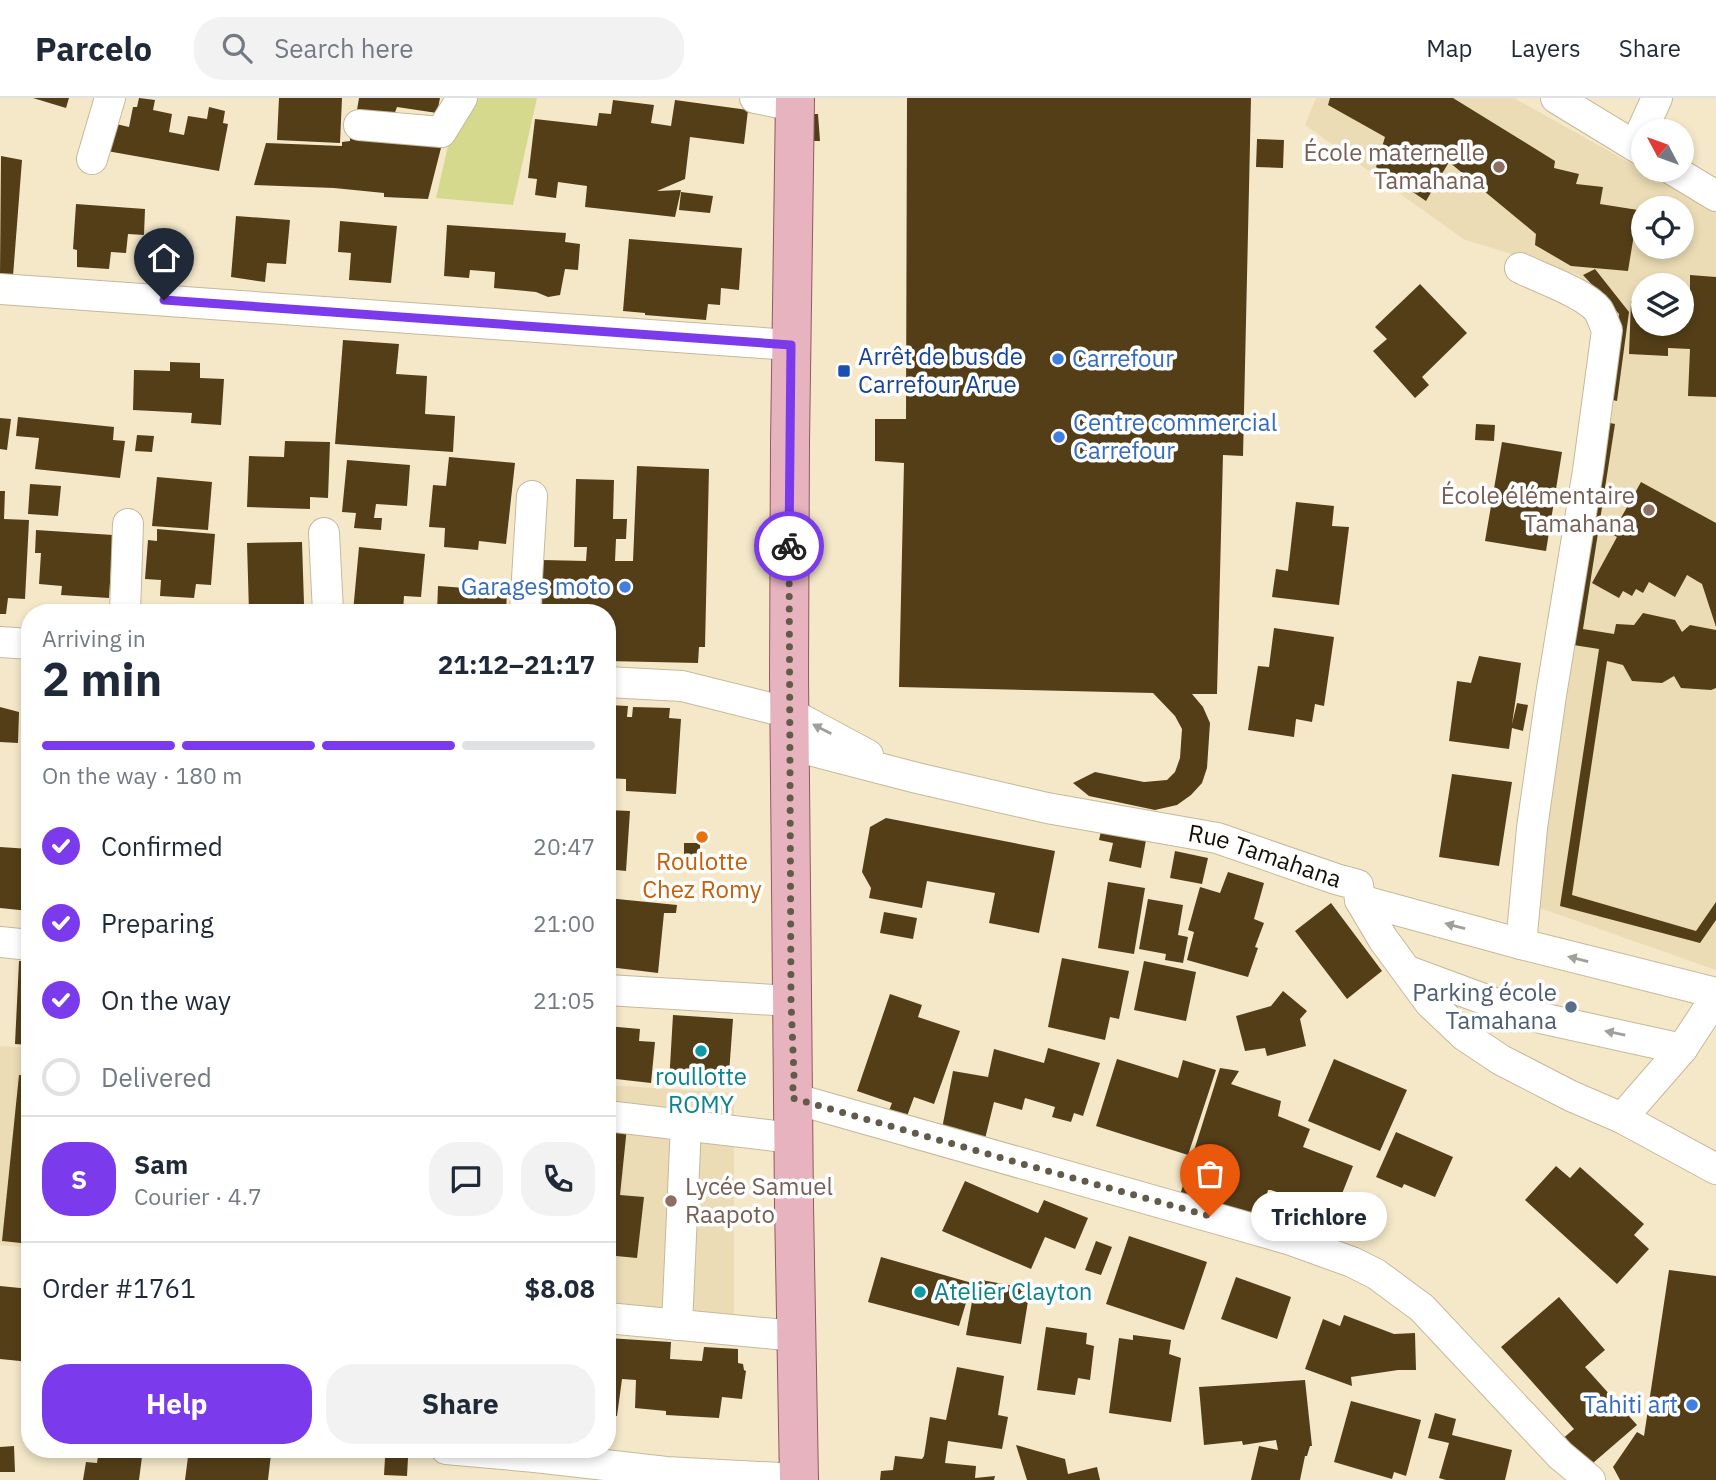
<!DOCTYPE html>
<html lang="en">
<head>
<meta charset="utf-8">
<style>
  :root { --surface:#fff; --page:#f2f2f3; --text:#1f2937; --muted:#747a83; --line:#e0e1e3; --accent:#7c3aed }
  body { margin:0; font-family:"IBM Plex Sans",sans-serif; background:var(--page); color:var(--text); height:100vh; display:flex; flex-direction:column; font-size:26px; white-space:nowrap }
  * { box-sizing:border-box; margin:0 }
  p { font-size:23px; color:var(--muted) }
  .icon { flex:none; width:38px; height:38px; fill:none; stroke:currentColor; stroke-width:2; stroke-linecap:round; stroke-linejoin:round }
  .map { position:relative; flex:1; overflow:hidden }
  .side { position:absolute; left:21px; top:506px; width:595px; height:854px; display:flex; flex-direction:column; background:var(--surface); border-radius:28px; box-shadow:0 4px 10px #0003 }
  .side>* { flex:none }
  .needle { width:46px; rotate:311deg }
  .controls { position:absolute; left:1631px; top:21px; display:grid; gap:14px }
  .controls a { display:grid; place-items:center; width:63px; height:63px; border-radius:50%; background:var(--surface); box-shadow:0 4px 10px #0003; font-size:35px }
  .pin { position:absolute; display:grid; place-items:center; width:60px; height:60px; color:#fff; margin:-72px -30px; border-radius:50% 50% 50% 0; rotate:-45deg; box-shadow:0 0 7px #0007 }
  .pin .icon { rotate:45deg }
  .courier { position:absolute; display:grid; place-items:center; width:70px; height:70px; margin:-35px; border:5px solid #7c3aed; border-radius:50%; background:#fff; color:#222; box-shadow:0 2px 9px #0007 }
  .bubble { position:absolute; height:49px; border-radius:24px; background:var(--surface); box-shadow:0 4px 10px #0003; font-size:23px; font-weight:700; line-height:49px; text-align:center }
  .head em { font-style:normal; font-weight:700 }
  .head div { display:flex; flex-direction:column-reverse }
  .head { display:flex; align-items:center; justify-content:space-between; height:119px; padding:0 21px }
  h1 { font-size:46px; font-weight:700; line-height:52px }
  .bar { display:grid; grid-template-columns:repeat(4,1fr); gap:10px 7px; align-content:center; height:84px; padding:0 21px }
  .bar i { height:9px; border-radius:5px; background:var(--line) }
  .bar .active { background:var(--accent) }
  .bar p { grid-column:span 4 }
  .line { display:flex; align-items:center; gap:18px; padding:0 21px; border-top:2px solid var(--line) }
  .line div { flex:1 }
  .round { display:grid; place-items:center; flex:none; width:74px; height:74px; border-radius:28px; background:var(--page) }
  ol { padding:0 21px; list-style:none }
  li { display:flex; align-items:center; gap:21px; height:77px }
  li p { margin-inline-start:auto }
  li .icon { padding:7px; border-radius:50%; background:var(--accent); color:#fff; stroke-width:4 }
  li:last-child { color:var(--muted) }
  li i { width:38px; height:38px; border:4px solid var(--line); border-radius:50% }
  .cta { display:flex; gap:14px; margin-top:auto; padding:14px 21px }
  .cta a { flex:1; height:80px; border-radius:28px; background:var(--accent); color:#fff; font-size:28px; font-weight:700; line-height:80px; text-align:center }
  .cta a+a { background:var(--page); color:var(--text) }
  header { display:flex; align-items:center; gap:42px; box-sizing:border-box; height:98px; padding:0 35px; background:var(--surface); border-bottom:2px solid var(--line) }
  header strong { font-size:33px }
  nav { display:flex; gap:38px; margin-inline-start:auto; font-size:24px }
  .search { width:490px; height:63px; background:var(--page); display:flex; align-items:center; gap:18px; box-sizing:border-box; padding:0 24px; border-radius:28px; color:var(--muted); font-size:26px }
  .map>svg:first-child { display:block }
  .built { fill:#ebdcb5; fill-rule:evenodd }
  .green { fill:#d4d98e }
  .building { fill:#533e18 }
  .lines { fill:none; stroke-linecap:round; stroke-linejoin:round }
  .minor-casing { stroke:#c6b99b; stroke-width:32 }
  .major-casing { stroke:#915962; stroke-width:40 }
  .minor { stroke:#fff; stroke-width:30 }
  .major { stroke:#e6b3bf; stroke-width:38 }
  .oneway { fill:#a19f9b }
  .done { stroke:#625b4a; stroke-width:7; stroke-dasharray:0 12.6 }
  .route { stroke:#7c3aed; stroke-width:9 }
  .education-dot { fill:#8d6e63; stroke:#fff; stroke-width:2.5 }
  .shop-dot { fill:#3f7fe0; stroke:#fff; stroke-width:2.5 }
  .transit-dot { fill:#1a4fb4; stroke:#fff; stroke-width:2.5 }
  .food-dot { fill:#e8710a; stroke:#fff; stroke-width:2.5 }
  .service-dot { fill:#5c6f8a; stroke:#fff; stroke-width:2.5 }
  .culture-dot { fill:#0f9aa8; stroke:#fff; stroke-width:2.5 }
  .labels { text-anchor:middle; stroke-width:7; stroke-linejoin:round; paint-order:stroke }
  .education-label { font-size:24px; fill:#785e54; stroke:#fff; text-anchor:end }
  .transit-label { font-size:24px; fill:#164399; stroke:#fff; text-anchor:start }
  .shop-label { font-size:24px; fill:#366cbe; stroke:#fff; text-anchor:start }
  .street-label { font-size:24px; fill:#130f05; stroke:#fff }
  .food-label { font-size:24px; fill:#c56008; stroke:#fff }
  .service-label { font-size:24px; fill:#4e5e75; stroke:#fff; text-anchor:end }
  .culture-label { font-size:24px; fill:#0d838f; stroke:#fff }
</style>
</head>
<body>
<header>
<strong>Parcelo</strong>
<div class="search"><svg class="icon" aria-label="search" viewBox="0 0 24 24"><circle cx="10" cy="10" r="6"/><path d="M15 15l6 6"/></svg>Search here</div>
<nav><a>Map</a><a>Layers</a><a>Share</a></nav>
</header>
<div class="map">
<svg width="1716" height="1382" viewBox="0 0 1716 1382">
  <rect width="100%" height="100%" fill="#f5e8c9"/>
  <path class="built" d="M1316,0H1514L1716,113V872L1537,809L1556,598L1611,213L1579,177L1463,141L1305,27ZM1643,110H1682V149H1643ZM1643,187H1682V226H1643Z
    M0,948L30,950V1150L0,1147Z
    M607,987L734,995V1225L607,1211Z"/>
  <path class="green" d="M469,0H537L513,107L436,100L454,22Z"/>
  <path class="building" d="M33,0H69L66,10Z
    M139,0L155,2L153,12L172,16L169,34L184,37L188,18L207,21L209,9L225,13L223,25L228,26L219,73L107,53L112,25L129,29L133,9H137Z
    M279,0H342L340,45L277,42Z
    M359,0H440L437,15L397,9L394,17L357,12Z
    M907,0H1251L1243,358L1223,357L1217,596H1192L1203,609L1210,625L1207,670L1202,685L1191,697L1177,707L1155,712L1089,698L1073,685L1095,674L1144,684L1167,682L1175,674L1180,660L1182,631L1175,618L1153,595L899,589L904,365L875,363V321H906Z
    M1330,0H1453L1555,63L1554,70L1579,76L1576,86L1603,89L1600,106L1638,112L1628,173L1571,168L1535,147L1536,136L1449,64L1426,103L1376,69L1385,39L1328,7Z
    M613,2L654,7L651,25L671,28L675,2L748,12L744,46L690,39L685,81L657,93L681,92L675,119L585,109L587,88L558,84L556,100L535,97L537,81L528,80L535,21L597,28L599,15L611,16Z
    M803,16H818L820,43H804Z
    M350,38L442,46L428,101L384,99V95L334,90L254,87L266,45L342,48V44L350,43Z
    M1257,41L1284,42L1283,70L1256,69Z
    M1,58L22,62L13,178L0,177Z
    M681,94L713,98L710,115L679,112Z
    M76,106L145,111L144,137L128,136L126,155L111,154L109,171L77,169V152L73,151Z
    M236,118L290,122L286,166L267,165L265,184L231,179Z
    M340,123L397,128L391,185L349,182L351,155L338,154Z
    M447,127L566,135L565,144L580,146L578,172L565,171L560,197L548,199L536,194L494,190L495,174L470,172L469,180L444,178Z
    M629,141L742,150L739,192L721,190L720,207L708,206L706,222L645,217V215L623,213Z
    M1595,171L1629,214L1617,303L1608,301L1616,254L1619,216L1583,177Z
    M1690,177L1716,179V299L1688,298L1690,251L1668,250V258L1629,256L1631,203H1643V226H1682V192H1690Z
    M1420,186L1467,235L1422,279L1429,287L1415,300L1373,253L1387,241L1375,229Z
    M343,242L399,246L396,276L427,278L425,316L455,318L453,354L335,346Z
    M170,264L200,265V280L224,281L221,327L191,325L192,315L133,312L134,272L170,273Z
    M18,319L114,329L113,342L125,343L120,380L35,371L39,340L16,338Z
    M0,320L11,321L7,352L0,351Z
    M1605,324L1615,326L1583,531L1614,536L1616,526L1634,527L1643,515L1675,522L1682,534L1690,527L1716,532V590L1711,592L1681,590L1674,578L1662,585L1632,583L1623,567L1607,563L1572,797L1696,833L1716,804V822L1700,845L1560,808L1599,551L1567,546Z
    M1476,326L1495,327L1494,343L1475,342Z
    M137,337L154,338L152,354L135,353Z
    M285,343L330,344L328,400L310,399V411L247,409L249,358L284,359Z
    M1502,344L1562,354L1546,453L1485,443Z
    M449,359L515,365L506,446L479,443L478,452L444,449L445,430L429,429L433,387L446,388Z
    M347,362L410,367L407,408L376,406L374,420H382L381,432L354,430L356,415L342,414Z
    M637,368L709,371L705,549H699L698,565L607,563V514H542L543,462L586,463L587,449H574L576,381L614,382L613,421H627L626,441H616L615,463H633Z
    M157,379L212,384L208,432L152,428Z
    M1641,384L1716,425V529L1702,486L1687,477L1675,499L1649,484L1643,495L1636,491L1632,498L1623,493L1619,500L1592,485L1617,439L1612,436Z
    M30,386L61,388L58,418L28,416Z
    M0,393H5L4,421L29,422L25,501L8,500L6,516H0Z
    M1296,404L1334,408L1332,428L1349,429L1339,507L1272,499L1276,471L1288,473Z
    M157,431L215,436L211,487L196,486L194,500L160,498L161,482L145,481L148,442L157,443Z
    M36,432L113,437L109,500L61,497L62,488L39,486L41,455H35Z
    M302,444L304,506H287V513L249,514L247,445Z
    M359,449L425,456L421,499L404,498L403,514H353Z
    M438,488L507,493L506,514H437Z
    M1274,530L1334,539L1324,608L1315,606L1312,624L1296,621L1294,639L1248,632L1258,568L1269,569Z
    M1479,558L1521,565L1512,626L1517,605L1528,607L1523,633L1512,630L1509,651L1449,643L1457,583L1471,585Z
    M607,607L628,608L627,619H632L633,609L670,610L669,620L681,621L676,696L626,693V681L607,680Z
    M0,609L19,614L18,645L0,644Z
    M1452,676L1512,684L1499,768L1439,759Z
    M607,712L630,713L626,773L607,771Z
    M886,720L1055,753L1039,835L989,825L995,795L927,783L922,810L869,800L871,790L862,774L870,729Z
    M1101,733L1146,742L1141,770L1109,763L1113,745L1099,742Z
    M684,745H700V761H684Z
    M0,749L30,751L29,813L0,810Z
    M1175,753L1208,760L1202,786L1170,780Z
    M1228,774L1264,785L1254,821L1264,825L1255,849L1258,850L1248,879L1187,862L1194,834L1188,832L1200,789L1220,795Z
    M1108,784L1145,790L1134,856L1098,850Z
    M607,800L677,807L676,815H664L658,875L609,869L610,856L607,855Z
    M1148,801L1183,807L1178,837L1188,839L1183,865L1165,862L1166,856L1139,851Z
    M1331,805L1382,873L1347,901L1295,833Z
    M884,814L917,820L913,841L880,835Z
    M1062,860L1129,873L1119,921L1110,919L1105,942L1048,929Z
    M19,863L30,864V947L15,946Z
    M1144,863L1196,874L1186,923L1134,912Z
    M1283,893L1307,913L1300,921L1306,948L1267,958L1265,950L1245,953L1236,918L1271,908Z
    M890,896L922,907L918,919L960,933L934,1006L914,999L906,1021L888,1015L892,1005L857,993Z
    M673,917L733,921L728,989L669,985Z
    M607,928L640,931L639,943L655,944L651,985L607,980Z
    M1048,950L1100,965L1083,1018L1074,1015L1071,1024L1052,1019L1055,1009L1025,1000L1022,1012L994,1004L984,1045L941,1036L953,973L988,979L994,951L1044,965Z
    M1117,961L1178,980L1183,962L1216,972L1188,1057L1096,1028Z
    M1334,961L1407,992L1380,1053L1308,1023Z
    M1220,970L1239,973L1231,986L1281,1003L1278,1018L1310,1031L1303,1049L1353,1068L1334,1116L1330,1114L1327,1125L1287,1112L1291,1099L1271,1092H1268L1261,1119L1180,1097Z
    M19,977L30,978V1146L2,1143Z
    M607,1027L627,1029L620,1097L644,1099L637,1160L616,1158L610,1208L607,1207Z
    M1396,1034L1453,1059L1435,1099L1404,1086L1402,1090L1376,1079Z
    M1556,1068L1570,1080L1580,1069L1644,1126L1634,1137L1649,1151L1617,1186L1525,1102Z
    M965,1083L1038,1115L1044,1102L1088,1120L1075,1151L1045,1139L1031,1171L942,1133Z
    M1129,1138L1207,1164L1184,1232L1106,1206Z
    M1096,1143L1112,1149L1101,1177L1085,1172Z
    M881,1159L972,1185L959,1228L868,1204Z
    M1669,1172L1716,1178V1382H1620L1613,1369L1637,1334L1644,1338Z
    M1236,1179L1291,1199L1277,1241L1221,1221Z
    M976,1181L1030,1191L1021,1246L966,1237Z
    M0,1188L30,1191V1264L0,1261Z
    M1559,1199L1605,1252L1585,1269L1637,1327L1586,1371L1561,1342L1574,1331L1501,1249Z
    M1344,1217L1394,1236L1415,1235L1416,1272H1398L1396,1254L1398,1272L1351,1279L1352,1288L1305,1271L1323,1221L1340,1228Z
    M1046,1229L1087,1235L1086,1246L1094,1248L1090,1282L1078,1280L1075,1297L1037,1292Z
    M1133,1237L1171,1242L1169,1256L1181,1260L1171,1324L1109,1315L1119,1240L1133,1242Z
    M607,1240L671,1244L670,1261L702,1263L704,1249L738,1251V1265L743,1266L744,1272L746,1273L742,1301L722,1299L719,1320L666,1317V1313L635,1310L636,1282L622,1281L617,1318H607Z
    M957,1269L1004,1278L998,1317L1008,1319L1002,1351L948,1343L945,1365L976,1368L975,1380L995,1378L994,1382H880L881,1373L893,1372L895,1358L922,1361L924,1358L930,1319L946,1322Z
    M1305,1282L1312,1348H1310L1307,1358H1305L1300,1382H1251L1259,1348L1278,1352L1276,1342L1243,1347L1242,1343L1204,1347L1199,1289Z
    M1351,1303L1421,1322L1406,1378L1394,1374L1392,1381L1334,1364Z
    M1435,1315L1456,1321L1452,1337L1512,1352L1505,1382H1446L1439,1380L1449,1345L1428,1340Z
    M1016,1347L1065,1361L1068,1376L1097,1369L1100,1382H1027Z
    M14,1348L15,1374H0V1349Z
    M99,1351H143L139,1382H83L86,1364L97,1365Z
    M189,1351H228L271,1356L268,1382H185Z
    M385,1360H408L407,1378L384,1377Z"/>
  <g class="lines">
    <defs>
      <g id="minor">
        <path d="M755,0L795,8"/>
        <path d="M1556,0L1643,53"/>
        <path d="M359,27L441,34L462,0"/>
        <path d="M1635,48L1657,0"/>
        <path d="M92,61L110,0"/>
        <path d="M1673,72L1716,98"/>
        <path d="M1520,170C1540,180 1585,195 1598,212C1602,218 1604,226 1607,232L1588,373L1551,597L1532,730L1521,846"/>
        <path d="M0,191L791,247"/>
        <path d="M324,435L328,514"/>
        <path d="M125,514L128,426"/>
        <path d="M525,514L532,398"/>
        <path d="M0,544L30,546"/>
        <path d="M607,584L682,588L790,615L868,657"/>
        <path id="s1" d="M790,647L917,680L1047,710L1217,740L1336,781L1358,787L1360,802L1383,841L1430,905L1465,938L1501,962L1571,998L1622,1020L1716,1071"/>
        <path d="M1360,802L1521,846L1716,895"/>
        <path d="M0,844L30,847"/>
        <path d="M1408,873L1527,917L1682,951"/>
        <path d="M607,892L791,903"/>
        <path d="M792,1000L1288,1141L1352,1164L1376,1176L1422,1210L1560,1357L1590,1382"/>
        <path d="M607,1018L793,1040"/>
        <path d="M1622,1020L1682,951L1716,899"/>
        <path d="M607,1220L796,1238"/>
        <path d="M677,1227L686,1027"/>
        <path d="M446,1351L535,1359L666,1374L799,1381"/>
      </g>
      <path id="major" d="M795,0L790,345L789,577L794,1107L799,1382"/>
    </defs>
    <use href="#minor" class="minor-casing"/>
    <use href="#major" class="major-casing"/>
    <use href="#minor" class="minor"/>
    <use href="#major" class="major"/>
  </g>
  <defs><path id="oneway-solid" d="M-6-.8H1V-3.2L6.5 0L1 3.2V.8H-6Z" transform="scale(1.75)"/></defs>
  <g class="oneway">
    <use href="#oneway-solid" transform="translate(822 631) rotate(-153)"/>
    <use href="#oneway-solid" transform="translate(1455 828) rotate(-165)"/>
    <use href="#oneway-solid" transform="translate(1578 861) rotate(-166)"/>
    <use href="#oneway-solid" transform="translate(1615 935) rotate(-168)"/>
  </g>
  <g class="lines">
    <path class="done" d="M789,448L791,903L794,978L792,1000L1037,1070L1210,1118"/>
    <path class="route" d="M164,202L791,247L789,448"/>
  </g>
  <g class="education-dot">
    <circle cx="1499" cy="69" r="7"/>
    <circle cx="1649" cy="412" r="7"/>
    <circle cx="671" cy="1103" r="7"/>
  </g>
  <g class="shop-dot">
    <circle cx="1058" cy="261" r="7"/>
    <circle cx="1059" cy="339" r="7"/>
    <circle cx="625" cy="489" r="7"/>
    <circle cx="1692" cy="1307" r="7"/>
  </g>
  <rect class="transit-dot" x="837" y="266" width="14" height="14" rx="3.5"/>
  <circle class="food-dot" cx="702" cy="739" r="7"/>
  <circle class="service-dot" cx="1571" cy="909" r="7"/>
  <g class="culture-dot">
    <circle cx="701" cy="953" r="7"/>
    <circle cx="920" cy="1194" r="7"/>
  </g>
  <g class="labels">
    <g class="education-label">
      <text x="1485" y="63">École maternelle<tspan x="1485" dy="28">Tamahana</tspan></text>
      <text x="1635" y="406">École élémentaire<tspan x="1635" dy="28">Tamahana</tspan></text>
      <text x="685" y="1097" text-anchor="start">Lycée Samuel<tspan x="685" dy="28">Raapoto</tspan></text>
    </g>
    <g class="transit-label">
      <text x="858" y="267">Arrêt de bus de<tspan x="858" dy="28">Carrefour Arue</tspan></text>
    </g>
    <g class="shop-label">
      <text x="1072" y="269">Carrefour</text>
      <text x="1073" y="333">Centre commercial<tspan x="1073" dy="28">Carrefour</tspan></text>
      <text x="611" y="497" text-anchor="end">Garages moto</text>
      <text x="1678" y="1315" text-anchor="end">Tahiti art</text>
    </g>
    <g class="street-label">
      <text dy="8" stroke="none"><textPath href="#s1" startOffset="488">Rue Tamahana</textPath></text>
    </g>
    <g class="food-label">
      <text x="702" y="772">Roulotte<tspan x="702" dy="28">Chez Romy</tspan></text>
    </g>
    <g class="service-label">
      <text x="1557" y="903">Parking école<tspan x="1557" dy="28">Tamahana</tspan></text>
    </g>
    <g class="culture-label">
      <text x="701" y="987">roullotte<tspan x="701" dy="28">ROMY</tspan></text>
      <text x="934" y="1202" text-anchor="start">Atelier Clayton</text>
    </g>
  </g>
</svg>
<div class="controls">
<a><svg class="needle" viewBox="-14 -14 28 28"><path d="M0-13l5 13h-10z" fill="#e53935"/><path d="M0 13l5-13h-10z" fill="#747a83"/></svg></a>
<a><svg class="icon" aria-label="locate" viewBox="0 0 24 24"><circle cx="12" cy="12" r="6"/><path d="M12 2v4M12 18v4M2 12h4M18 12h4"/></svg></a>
<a><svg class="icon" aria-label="layers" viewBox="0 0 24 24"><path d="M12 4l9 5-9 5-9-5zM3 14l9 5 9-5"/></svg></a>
</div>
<div class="pin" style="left:1210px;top:1118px;background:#ea580c"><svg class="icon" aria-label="bag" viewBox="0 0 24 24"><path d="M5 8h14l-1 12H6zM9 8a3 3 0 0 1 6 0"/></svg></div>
<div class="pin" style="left:164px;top:202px;background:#1f2937"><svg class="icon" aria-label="home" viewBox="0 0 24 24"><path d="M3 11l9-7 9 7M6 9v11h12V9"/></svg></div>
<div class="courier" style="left:789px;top:448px"><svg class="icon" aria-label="bike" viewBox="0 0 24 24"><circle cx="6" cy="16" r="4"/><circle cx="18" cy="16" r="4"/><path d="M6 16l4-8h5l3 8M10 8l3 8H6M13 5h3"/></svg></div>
<div class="bubble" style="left:1251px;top:1094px;width:136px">Trichlore</div>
<section class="side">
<div class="head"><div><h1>2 min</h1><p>Arriving in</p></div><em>21:12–21:17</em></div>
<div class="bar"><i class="active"></i><i class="active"></i><i class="active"></i><i></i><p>On the way · 180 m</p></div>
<ol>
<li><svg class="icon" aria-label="check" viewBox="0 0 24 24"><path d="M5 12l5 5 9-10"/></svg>Confirmed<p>20:47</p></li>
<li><svg class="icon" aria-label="check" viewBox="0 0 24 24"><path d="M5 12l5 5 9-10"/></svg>Preparing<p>21:00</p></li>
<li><svg class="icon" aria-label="check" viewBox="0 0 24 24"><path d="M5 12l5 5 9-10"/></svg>On the way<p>21:05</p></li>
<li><i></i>Delivered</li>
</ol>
<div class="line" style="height:126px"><b class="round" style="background:var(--accent);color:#fff">S</b><div><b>Sam</b><p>Courier · 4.7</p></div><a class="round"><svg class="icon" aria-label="chat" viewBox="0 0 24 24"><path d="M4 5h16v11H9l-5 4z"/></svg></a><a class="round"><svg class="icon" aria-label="phone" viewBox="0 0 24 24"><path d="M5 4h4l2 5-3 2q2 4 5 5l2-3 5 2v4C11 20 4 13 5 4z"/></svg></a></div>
<div class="line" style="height:91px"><div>Order #1761</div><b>$8.08</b></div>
<div class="cta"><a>Help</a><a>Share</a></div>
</section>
</div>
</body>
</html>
